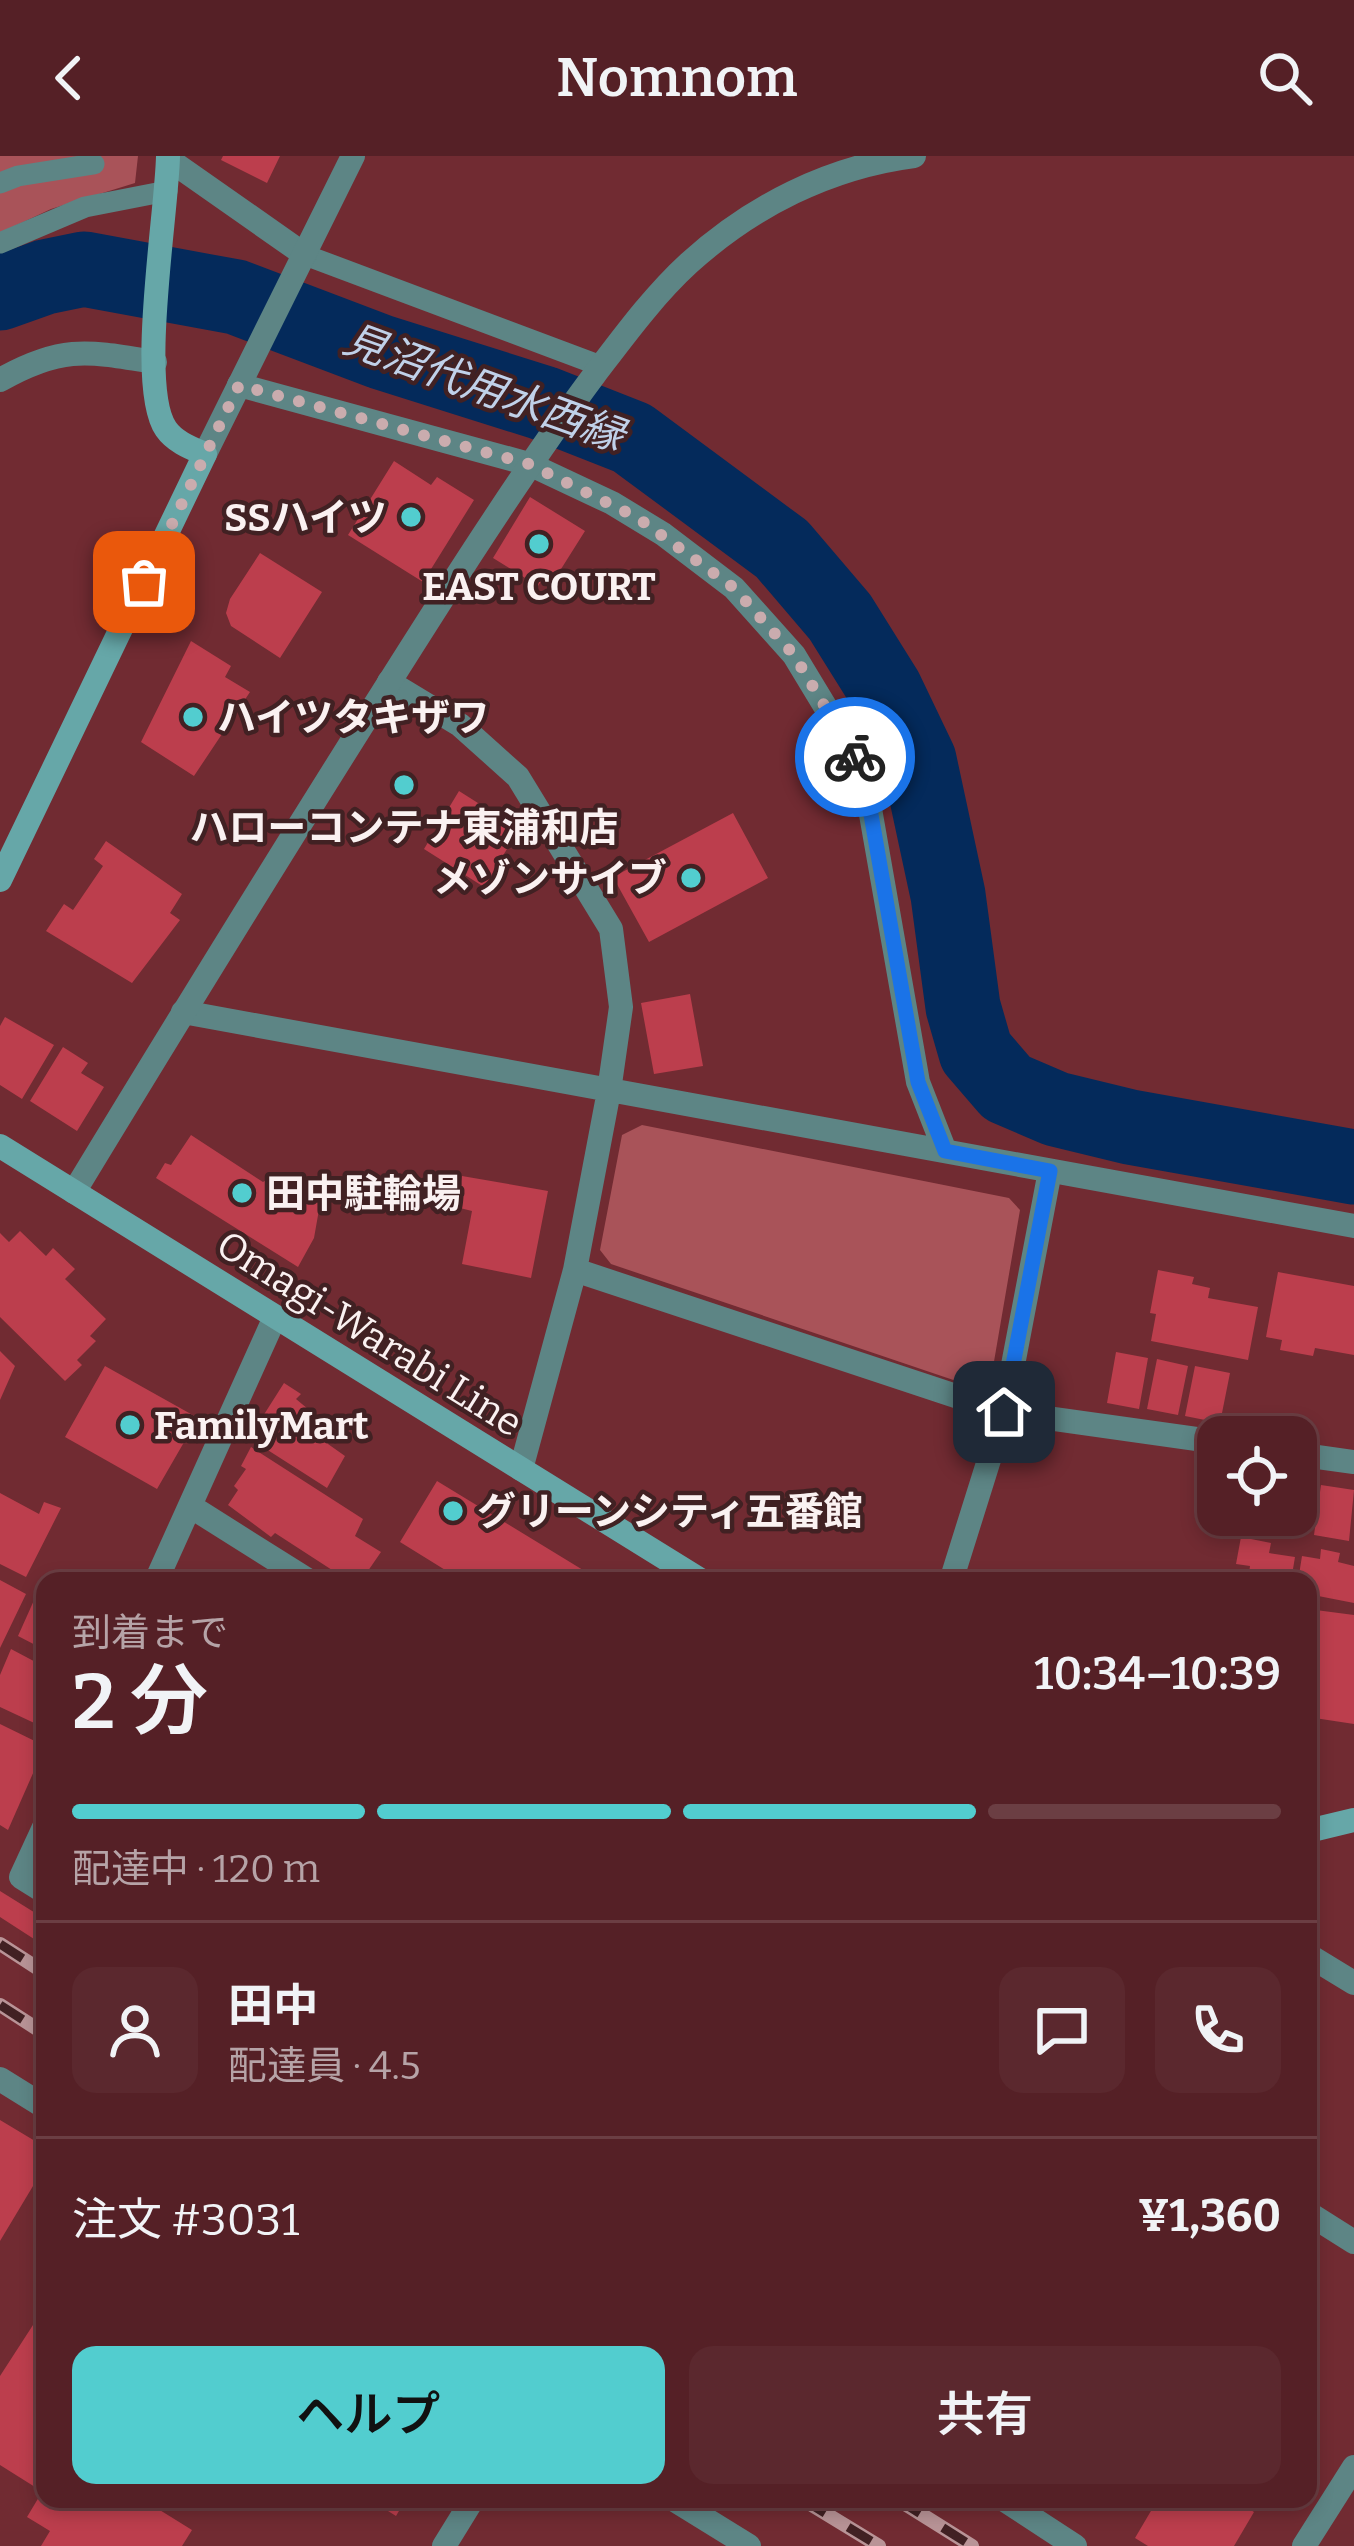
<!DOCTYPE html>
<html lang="ja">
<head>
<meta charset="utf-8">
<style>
  :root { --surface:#552026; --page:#5b282e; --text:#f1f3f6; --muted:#b6a3a7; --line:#6b3e43; --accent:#52cdcf }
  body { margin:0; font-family:Bitter,"Noto Sans JP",serif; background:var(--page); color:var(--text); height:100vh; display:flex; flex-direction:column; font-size:45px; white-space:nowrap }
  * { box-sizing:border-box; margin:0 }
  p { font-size:39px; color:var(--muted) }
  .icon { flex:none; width:66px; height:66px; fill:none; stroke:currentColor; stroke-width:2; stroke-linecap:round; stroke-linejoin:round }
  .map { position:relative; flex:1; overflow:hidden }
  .drawer { position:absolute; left:36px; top:1416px; width:1281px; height:936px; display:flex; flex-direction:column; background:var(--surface); border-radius:24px; box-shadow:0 6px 18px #0003,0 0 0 3px var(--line) }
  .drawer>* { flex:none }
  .buttons { position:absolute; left:1197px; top:1260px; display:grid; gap:24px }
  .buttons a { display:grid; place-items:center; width:120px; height:120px; border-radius:24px; background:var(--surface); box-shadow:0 6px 18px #0003,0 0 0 3px var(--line); font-size:60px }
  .pin { position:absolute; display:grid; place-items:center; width:102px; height:102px; color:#fff; margin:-51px; border-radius:24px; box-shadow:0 6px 18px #0006 }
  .courier { position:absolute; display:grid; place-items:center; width:120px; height:120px; margin:-60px; border:9px solid #1a73e8; border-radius:50%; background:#fff; color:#222; box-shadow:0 3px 15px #0007 }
  .headline em { font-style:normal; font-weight:600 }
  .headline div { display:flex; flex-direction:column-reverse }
  .headline { display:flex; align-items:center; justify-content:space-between; height:204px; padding:0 36px }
  h1 { font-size:78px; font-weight:600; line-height:90px }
  .bar { display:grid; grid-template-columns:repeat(4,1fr); gap:18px 12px; align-content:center; height:144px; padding:0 36px }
  .bar i { height:15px; border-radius:9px; background:var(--line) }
  .bar .on { background:var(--accent) }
  .bar p { grid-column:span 4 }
  .line { display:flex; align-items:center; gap:30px; padding:0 36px; border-top:3px solid var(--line) }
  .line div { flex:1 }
  .round { display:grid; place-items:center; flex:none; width:126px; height:126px; border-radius:24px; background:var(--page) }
  .primary-button { display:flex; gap:24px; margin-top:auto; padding:24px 36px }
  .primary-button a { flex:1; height:138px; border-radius:24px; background:var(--accent); color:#111; font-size:48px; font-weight:600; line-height:138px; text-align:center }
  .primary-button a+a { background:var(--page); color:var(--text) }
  header { display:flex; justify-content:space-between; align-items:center; height:156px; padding:0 36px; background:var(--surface); font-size:54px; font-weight:600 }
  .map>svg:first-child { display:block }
  .green { fill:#a95359 }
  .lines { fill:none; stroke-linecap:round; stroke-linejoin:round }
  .river { stroke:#042a5b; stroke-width:75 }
  .building { fill:#bc3e4d }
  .service { stroke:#5d8585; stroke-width:21 }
  .minor { stroke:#5d8585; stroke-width:24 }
  .tertiary { stroke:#5d8585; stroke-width:24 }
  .secondary { stroke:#66a7a8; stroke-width:24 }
  .rail-casing { stroke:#b99497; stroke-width:14 }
  .rail { stroke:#412123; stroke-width:9; stroke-dasharray:27; stroke-linecap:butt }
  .done { stroke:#caacae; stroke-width:12; stroke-dasharray:0 21.6 }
  .route { stroke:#1a73e8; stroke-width:15 }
  .poi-dot { fill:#52cdcf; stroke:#412123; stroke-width:4.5 }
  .labels { text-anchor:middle; stroke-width:9; stroke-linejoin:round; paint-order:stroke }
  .poi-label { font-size:39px; font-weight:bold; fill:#faf1f1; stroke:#412123; text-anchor:start }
  .street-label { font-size:39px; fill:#faf1f1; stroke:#412123 }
  .water-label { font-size:42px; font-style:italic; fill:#c0d1e9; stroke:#412123 }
</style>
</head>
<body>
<header><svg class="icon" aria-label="back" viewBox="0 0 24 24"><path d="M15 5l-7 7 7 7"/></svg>Nomnom<svg class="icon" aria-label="search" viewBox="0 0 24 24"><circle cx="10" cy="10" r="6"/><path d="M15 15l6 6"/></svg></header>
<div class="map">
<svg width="1354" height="2390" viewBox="0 0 1354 2390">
  <rect width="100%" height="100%" fill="#712b32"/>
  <path class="green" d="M0,0H138L135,27L51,53L0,77Z
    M642,969L1009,1042L1020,1054L991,1223L977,1232L611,1108L600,1094L622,979Z"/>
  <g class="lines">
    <path class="river" d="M0,137L45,121L84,113L236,141L381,196L543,247L632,282L782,393L840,461L885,533L919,604L948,739L963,851L976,896L1007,932L1056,953L1130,971L1354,1011"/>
  </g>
  <path class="building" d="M223,0H280L267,27L221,4Z
    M394,305L431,329L437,321L474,344L423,426L348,379Z
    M530,341L585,375L556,421L547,416L538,430L493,402Z
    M260,397L322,436L280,502L231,470L226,457L230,443Z
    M191,485L231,510L225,521L250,536L194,620L141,586Z
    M459,635L519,673L484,731L424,693Z
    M733,657L768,722L649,786L613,721Z
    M106,685L182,738L170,757L180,764L132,827L46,775L64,748L73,754L103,710L94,703Z
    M690,838L703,910L654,918L641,847Z
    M5,861L54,889L22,943L0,929V870Z
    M63,891L88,907L81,917L104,931L77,975L30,945Z
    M191,979L263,1026L274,1019L320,1048L314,1082L298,1111L156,1022L165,1007L171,1009Z
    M462,1020L548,1035L531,1122L462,1108L472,1055L456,1051Z
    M20,1075L46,1100L53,1092L75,1113L65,1123L106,1163L90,1180L96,1185L77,1204L82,1209L65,1225L0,1161V1077L9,1086Z
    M1158,1114L1194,1121L1192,1128L1210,1132L1208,1142L1258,1151L1248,1204L1151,1185L1156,1158L1150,1157Z
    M1278,1116L1354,1130V1199L1315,1192L1313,1200L1280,1194L1282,1184L1266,1181Z
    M0,1195L15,1210L0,1244Z
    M1116,1196L1148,1202L1139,1253L1107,1247Z
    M1157,1203L1188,1210L1178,1259L1147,1253Z
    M105,1210L198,1262L157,1333L65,1281Z
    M1195,1210L1230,1217L1220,1267L1185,1260Z
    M284,1227L301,1238L296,1243L308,1253L306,1263L334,1279L328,1288L345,1300L327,1332L249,1282Z
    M251,1291L363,1363L355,1380L381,1396L361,1425H349L275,1377L271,1381L228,1349L238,1334L234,1330L246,1313L241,1310Z
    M437,1325L601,1425H463L400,1386Z
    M1321,1329L1354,1334L1349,1385L1314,1379Z
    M0,1337L39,1358L44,1346L61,1352L26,1421L0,1408Z
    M1239,1359H1288L1284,1381L1237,1372Z
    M1241,1381L1271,1387L1269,1397L1295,1401L1291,1425H1248L1250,1410L1236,1408Z
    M1321,1393L1340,1397L1338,1406L1354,1410V1447L1308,1438V1425H1298L1302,1400L1320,1403Z
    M0,1424L26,1438L0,1492Z
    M35,1442L45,1447V1494L18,1480Z
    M1308,1453L1354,1459V1568L1308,1561Z
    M11,1493L45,1511V1572L0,1551V1519Z
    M0,1568L45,1590L8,1674L0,1669Z
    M0,1735L45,1763L34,1783L0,1761Z
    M0,1964L45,1991V2010L0,2085Z
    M33,2169L45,2176V2315L35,2331L0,2309V2220Z
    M45,2331V2343H142L192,2374L182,2390H41L50,2375L27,2361Z
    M369,2343H406L396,2360Z
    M1158,2343H1233L1254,2356L1234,2390H1148L1135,2382Z"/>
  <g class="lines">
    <path class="service" d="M0,27L18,20L94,8
      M0,87L85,51L167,35
      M305,99L601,210"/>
    <path class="minor" d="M168,3L305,99
      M0,224C62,189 87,195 155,206
      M239,229L529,308L612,347L663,378L734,432L794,499L863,613L918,926L945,995
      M389,526L460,569L518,621L611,773L621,851L609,935L575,1114L521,1313
      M183,856L1354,1070
      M575,1114L1004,1256L1218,1286
      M1296,1298L1354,1306
      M190,1350L309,1425
      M156,1425L275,1161
      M951,1425L1004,1256L1050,1015
      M45,1669L21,1721L45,1736
      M0,1923L45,1951
      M1308,2057L1354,2086
      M673,2343L749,2390
      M1003,2343L1075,2390
      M1304,2390L1354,2311"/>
    <path class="tertiary" d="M205,298L353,0
      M74,1036C193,840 314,644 437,451C488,371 539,293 595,218C624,180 654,139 689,107C752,50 829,11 914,0
      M1308,1799L1354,1827
      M444,2390L473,2343"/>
    <path class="secondary" d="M0,724L205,298C191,292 175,286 166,273C137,231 167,57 168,0
      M0,990L702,1425
      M1308,1675L1354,1664"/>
    <defs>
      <path id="rail" d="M0,1788L45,1817
        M0,1849L45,1878
        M802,2343L879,2390
        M897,2343L972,2390"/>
    </defs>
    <use href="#rail" class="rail-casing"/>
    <use href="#rail" class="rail"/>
  </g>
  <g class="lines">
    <path class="done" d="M144,426L239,229L529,308L638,362L734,432L794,499L855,601"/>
    <path class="route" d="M855,601L863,613L918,926L945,995L1050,1015L1004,1256"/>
  </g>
  <g class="poi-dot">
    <circle cx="411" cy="361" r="12"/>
    <circle cx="539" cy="388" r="12"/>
    <circle cx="193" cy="561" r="12"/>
    <circle cx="404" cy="629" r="12"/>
    <circle cx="691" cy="722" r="12"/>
    <circle cx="242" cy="1037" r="12"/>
    <circle cx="130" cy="1269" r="12"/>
    <circle cx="453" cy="1355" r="12"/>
  </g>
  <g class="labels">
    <g class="poi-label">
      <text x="387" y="375" text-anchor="end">SSハイツ</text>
      <text x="539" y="444" text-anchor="middle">EAST COURT</text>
      <text x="217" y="575">ハイツタキザワ</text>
      <text x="404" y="685" text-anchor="middle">ハローコンテナ東浦和店</text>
      <text x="667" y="736" text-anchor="end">メゾンサイブ</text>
      <text x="266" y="1051">田中駐輪場</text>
      <text x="154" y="1283">FamilyMart</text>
      <text x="477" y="1369">グリーンシティ五番館</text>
    </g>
    <g class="street-label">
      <text transform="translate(370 1177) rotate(32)" y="14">Omagi-Warabi Line</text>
    </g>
    <g class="water-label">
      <text transform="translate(484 231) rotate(20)" y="15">見沼代用水西縁</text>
    </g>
  </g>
</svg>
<div class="buttons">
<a><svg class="icon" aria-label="locate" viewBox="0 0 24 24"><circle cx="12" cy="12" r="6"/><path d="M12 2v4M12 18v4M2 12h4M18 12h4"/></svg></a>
</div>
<div class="pin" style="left:144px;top:426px;background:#ea580c"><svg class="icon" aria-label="bag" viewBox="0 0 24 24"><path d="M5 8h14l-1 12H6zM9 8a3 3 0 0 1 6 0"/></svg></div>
<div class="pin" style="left:1004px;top:1256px;background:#1f2937"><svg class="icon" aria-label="home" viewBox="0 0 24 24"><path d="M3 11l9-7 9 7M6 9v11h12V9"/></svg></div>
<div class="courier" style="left:855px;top:601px"><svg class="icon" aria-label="bike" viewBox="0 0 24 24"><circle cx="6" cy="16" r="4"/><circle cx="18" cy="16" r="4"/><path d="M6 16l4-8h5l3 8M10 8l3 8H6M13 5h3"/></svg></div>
<section class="drawer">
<div class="headline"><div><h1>2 分</h1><p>到着まで</p></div><em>10:34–10:39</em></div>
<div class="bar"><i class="on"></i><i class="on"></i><i class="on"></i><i></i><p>配達中 · 120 m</p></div>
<div class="line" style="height:216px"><a class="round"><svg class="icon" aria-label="person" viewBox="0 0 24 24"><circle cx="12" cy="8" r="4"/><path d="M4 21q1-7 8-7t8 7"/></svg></a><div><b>田中</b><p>配達員 · 4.5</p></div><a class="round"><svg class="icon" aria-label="chat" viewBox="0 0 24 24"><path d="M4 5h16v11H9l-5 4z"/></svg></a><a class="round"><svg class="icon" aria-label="phone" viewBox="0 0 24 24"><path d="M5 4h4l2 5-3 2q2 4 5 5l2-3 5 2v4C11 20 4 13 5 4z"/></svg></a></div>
<div class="line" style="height:156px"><div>注文 #3031</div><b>¥1,360</b></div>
<div class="primary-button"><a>ヘルプ</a><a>共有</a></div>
</section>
</div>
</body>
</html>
